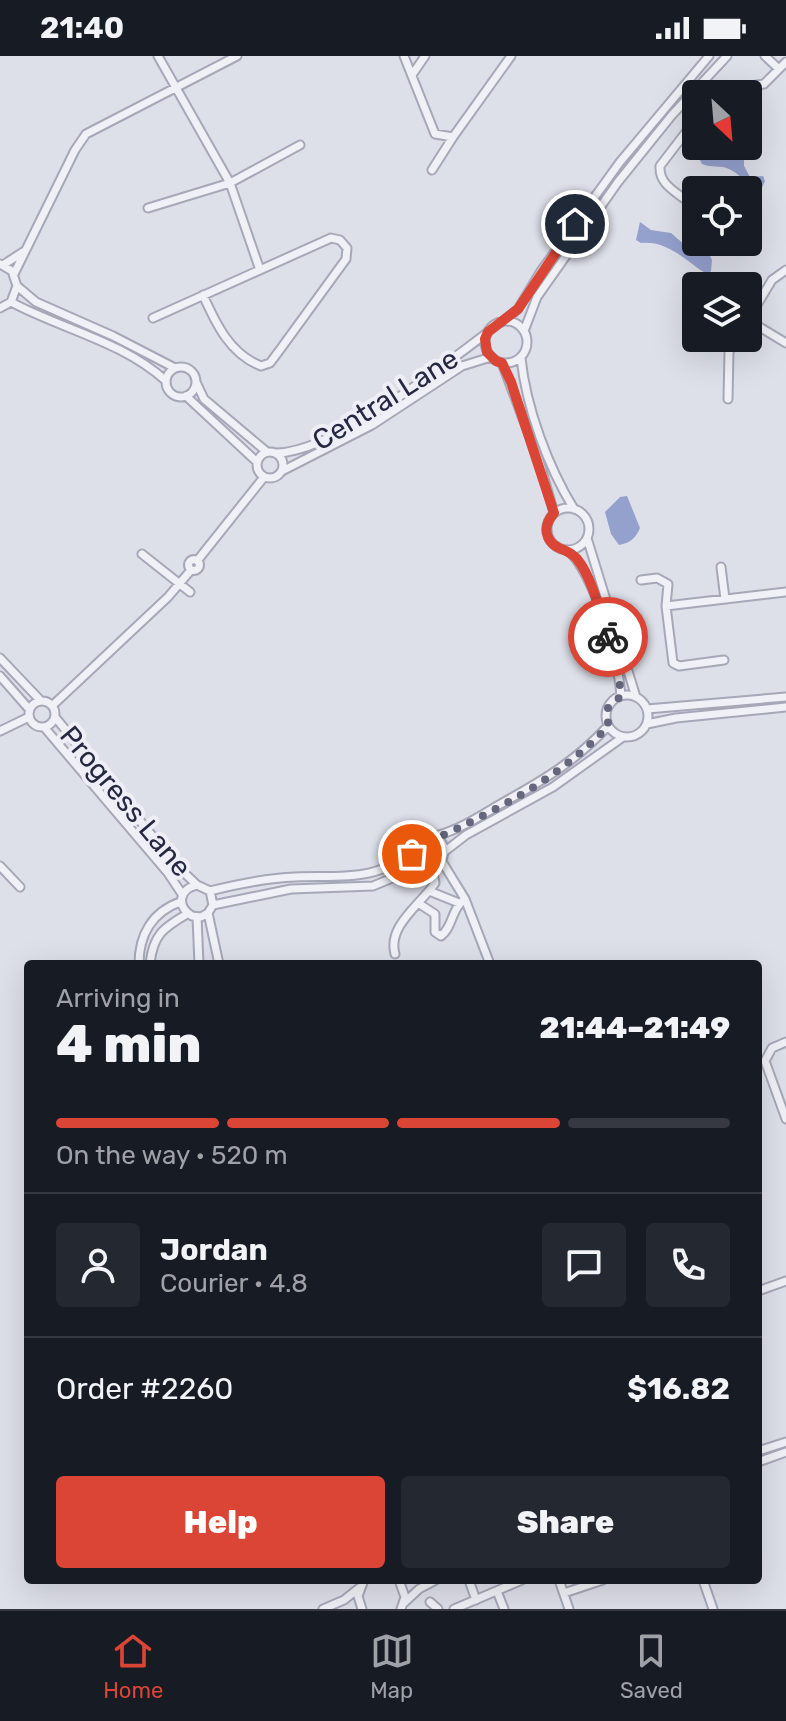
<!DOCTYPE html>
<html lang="en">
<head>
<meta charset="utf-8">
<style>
  :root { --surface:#171b24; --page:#242831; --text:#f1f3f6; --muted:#9ea1a6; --line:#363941; --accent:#db4535 }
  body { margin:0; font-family:Rubik,sans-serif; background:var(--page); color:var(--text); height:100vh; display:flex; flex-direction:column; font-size:30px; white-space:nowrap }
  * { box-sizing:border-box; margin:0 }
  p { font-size:26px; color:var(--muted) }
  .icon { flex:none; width:44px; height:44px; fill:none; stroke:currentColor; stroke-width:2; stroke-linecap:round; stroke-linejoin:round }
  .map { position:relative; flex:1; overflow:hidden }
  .sheet { position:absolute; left:24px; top:904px; width:738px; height:624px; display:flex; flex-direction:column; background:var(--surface); border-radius:8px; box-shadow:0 8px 32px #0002 }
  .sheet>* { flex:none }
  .needle { width:52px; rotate:154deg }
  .tools { position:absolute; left:682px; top:24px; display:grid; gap:16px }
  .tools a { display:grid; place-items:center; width:80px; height:80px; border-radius:8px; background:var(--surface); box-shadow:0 8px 32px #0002; font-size:40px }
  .pin { position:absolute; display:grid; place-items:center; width:68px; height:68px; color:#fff; margin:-34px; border:4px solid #fff; border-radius:50%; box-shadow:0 2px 8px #0007 }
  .courier { position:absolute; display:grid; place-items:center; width:80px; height:80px; margin:-40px; border:6px solid #db4535; border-radius:50%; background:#fff; color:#222; box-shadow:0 2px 10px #0007 }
  .headline em { font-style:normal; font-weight:800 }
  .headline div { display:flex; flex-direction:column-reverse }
  .headline { display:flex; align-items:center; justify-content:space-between; height:136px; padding:0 32px }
  h1 { font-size:52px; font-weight:800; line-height:60px }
  .bar { display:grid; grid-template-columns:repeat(4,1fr); gap:12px 8px; align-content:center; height:96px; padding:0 32px }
  .bar i { height:10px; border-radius:6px; background:var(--line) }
  .bar .selected { background:var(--accent) }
  .bar p { grid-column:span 4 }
  .line { display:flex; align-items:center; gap:20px; padding:0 32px; border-top:2px solid var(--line) }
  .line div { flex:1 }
  .round { display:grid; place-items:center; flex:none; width:84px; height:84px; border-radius:8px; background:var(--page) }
  .button { display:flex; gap:16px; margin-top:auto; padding:16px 32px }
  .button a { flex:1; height:92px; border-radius:8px; background:var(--accent); color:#fff; font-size:32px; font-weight:800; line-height:92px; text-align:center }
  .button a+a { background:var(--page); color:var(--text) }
  .status { display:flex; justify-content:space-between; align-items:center; height:56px; padding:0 40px; background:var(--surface); direction:ltr }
  .status svg { height:22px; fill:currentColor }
  .tabs { display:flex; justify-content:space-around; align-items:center; height:112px; border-top:2px solid var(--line); background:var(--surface); font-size:22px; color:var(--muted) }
  .tabs a { display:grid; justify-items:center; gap:4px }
  .tabs .selected { color:var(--accent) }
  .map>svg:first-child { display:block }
  .water { fill:#94a1cd }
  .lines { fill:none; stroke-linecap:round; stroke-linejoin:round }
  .minor-casing { stroke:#a6a8b7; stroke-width:11 }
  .minor { stroke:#f0f1f6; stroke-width:7 }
  .done { stroke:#65687c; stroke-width:8; stroke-dasharray:0 14.4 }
  .route { stroke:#db4535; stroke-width:10 }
  .labels { text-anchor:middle; stroke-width:8; stroke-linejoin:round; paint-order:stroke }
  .street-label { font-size:28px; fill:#252841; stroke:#edeef6 }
</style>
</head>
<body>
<div class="status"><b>21:40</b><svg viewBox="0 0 49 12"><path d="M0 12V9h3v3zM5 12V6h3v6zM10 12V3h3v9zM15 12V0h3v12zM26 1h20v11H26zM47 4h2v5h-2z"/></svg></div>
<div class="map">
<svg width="786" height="1553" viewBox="0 0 786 1553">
  <rect width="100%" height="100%" fill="#dddfe9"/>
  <path class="water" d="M700,90H733L744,104V110L750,121L763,120L765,125L762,132L756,135C746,129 741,118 729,113C721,109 711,112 702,108L696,96Z
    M640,166L651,174L671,177L694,197L710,200L712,204L711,215L707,218C686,206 669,184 641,187L636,184Z
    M627,440L640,472C636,482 630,487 619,489L611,478L605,456L620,441Z"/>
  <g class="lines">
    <defs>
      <path id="minor" d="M158,0L230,127L260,214
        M404,0L435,78L453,81L511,0
        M765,0L779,13
        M412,19L425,0
        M720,38L730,33L764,28L786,6
        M432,114L453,81
        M683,142C671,133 659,126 660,110L696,63
        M148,152L230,127L300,89
        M0,208L12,215L17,230L11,246L0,252
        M3,209L23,196
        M786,214L772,224L748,264L786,287
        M14,218L75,94L86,78L237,0
        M17,230L36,246L113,280L175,312
        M11,246C61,273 122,285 166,325
        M153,262L331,182L340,184L347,192L346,203L279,295L270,307L261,310C230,298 216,268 203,239
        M485 286a21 21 0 1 1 42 0a21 21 0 1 1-42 0Z
        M502,266L518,253L541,215L620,106L709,0
        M524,275L537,241L618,126L672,59L727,0
        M521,302C526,351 548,411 574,453
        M502,307L540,408L554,457
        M166 326a15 15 0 1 1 30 0a15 15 0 1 1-30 0Z
        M196,326L204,343L267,396
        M186,340L257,406
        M728,343L729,296L736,282
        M257 409a13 13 0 1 1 26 0a13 13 0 1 1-26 0Z
        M277,397C333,396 442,311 488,276
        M282,415L372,369L462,310L491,301
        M547 473a21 21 0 1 1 42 0a21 21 0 1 1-42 0Z
        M587,482L636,641
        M568,494C595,520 618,602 621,640
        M142,498L190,536
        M188.5 509a5.5 5.5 0 1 1 11 0a5.5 5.5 0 1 1-11 0Z
        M197,505L264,421
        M721,511L725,543
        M641,524L657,522L668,528L666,550L673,607L679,610L724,604
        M666,550L786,536
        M0,602L40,644
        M0,620L29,653
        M606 660a21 21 0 1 1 42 0a21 21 0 1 1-42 0Z
        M29 658a13 13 0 1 1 26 0a13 13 0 1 1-26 0Z
        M53,649L168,541L191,514
        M647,653L786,641
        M55,661L177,810L197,829L210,835L213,849L208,857L219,908
        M647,668L676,662L786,651
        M44,671L168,817L182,838
        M0,675L29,661
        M412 795a16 16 0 1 1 32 0a16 16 0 1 1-32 0Z
        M435,780C458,774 477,762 497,750C540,726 574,707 608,670
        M444,796L466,779L553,731L623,681
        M441,804L465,843L490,908
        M0,810L20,831
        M197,829C179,833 176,850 192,860L201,861L208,857
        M210,835C238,828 266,822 295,821C337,819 380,827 412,793
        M429,835L459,847
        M418,847L435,858V876L441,880C453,871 451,853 465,843
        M213,849L291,833L373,830L421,810
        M197,861L199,908
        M395,898C387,870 421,848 435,827L432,811
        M139,908C139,879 152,856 180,846
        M150,908C153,879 163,872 187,858
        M786,986L772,992L765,1005L786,1063
        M758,1235L786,1225
        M758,1395L786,1386
        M758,1406L786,1396
        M399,1524L405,1541L401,1553
        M559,1524L569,1553
        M703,1524L713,1553
        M470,1527L476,1544
        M497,1535L504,1553
        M564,1537L603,1524
        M430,1546L438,1553
        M404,1547L419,1533L436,1524
        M323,1553L344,1544L359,1532
        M362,1553L358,1540L364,1524
        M454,1553L522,1524"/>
    </defs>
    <use href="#minor" class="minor-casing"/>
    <use href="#minor" class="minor"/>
  </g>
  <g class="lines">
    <path class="done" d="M412,798C412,780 423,781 436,780C444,780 453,775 460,771C514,745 567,715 608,670V652L621,640L618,613L608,581"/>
    <path class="route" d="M575,168L518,253L488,276L485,283L487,296L496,305L502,307L511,326L554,457C548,464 544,472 548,481C553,494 568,492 577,503C592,521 601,559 608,581"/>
  </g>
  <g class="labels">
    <g class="street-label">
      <text transform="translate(385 343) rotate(-32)" y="10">Central Lane</text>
      <text transform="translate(126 745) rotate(50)" y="10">Progress Lane</text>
    </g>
  </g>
</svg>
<div class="tools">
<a><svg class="needle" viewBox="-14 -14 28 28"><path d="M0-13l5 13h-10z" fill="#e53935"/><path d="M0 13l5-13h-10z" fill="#9ea1a6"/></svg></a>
<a><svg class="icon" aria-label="locate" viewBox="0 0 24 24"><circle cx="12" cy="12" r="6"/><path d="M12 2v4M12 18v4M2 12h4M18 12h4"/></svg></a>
<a><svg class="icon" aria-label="layers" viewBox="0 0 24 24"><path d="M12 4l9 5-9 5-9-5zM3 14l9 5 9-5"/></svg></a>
</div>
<div class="pin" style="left:412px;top:798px;background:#ea580c"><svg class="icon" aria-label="bag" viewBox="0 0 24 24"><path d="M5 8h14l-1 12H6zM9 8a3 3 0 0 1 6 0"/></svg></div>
<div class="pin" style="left:575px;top:168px;background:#1f2937"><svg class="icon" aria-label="home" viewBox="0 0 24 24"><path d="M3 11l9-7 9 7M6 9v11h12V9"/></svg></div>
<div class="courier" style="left:608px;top:581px"><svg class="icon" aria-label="bike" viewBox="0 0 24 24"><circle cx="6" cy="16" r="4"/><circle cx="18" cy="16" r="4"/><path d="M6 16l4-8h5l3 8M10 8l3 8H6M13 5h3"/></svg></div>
<section class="sheet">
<div class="headline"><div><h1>4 min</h1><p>Arriving in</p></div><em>21:44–21:49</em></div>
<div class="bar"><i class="selected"></i><i class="selected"></i><i class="selected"></i><i></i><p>On the way · 520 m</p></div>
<div class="line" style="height:144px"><a class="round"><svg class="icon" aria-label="person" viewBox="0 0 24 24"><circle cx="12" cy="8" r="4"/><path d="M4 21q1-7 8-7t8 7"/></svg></a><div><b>Jordan</b><p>Courier · 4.8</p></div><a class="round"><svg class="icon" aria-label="chat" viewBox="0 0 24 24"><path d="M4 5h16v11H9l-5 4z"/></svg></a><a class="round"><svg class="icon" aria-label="phone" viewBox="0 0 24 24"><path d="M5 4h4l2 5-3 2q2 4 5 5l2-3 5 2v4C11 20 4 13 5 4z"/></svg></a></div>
<div class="line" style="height:104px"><div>Order #2260</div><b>$16.82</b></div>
<div class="button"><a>Help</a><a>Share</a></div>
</section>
</div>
<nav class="tabs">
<a class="selected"><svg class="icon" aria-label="home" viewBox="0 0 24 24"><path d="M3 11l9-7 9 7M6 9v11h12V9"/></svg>Home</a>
<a><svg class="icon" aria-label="map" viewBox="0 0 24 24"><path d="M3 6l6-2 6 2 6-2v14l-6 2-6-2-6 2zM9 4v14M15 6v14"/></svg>Map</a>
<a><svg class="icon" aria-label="saved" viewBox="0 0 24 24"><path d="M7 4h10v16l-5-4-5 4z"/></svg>Saved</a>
</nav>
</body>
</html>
